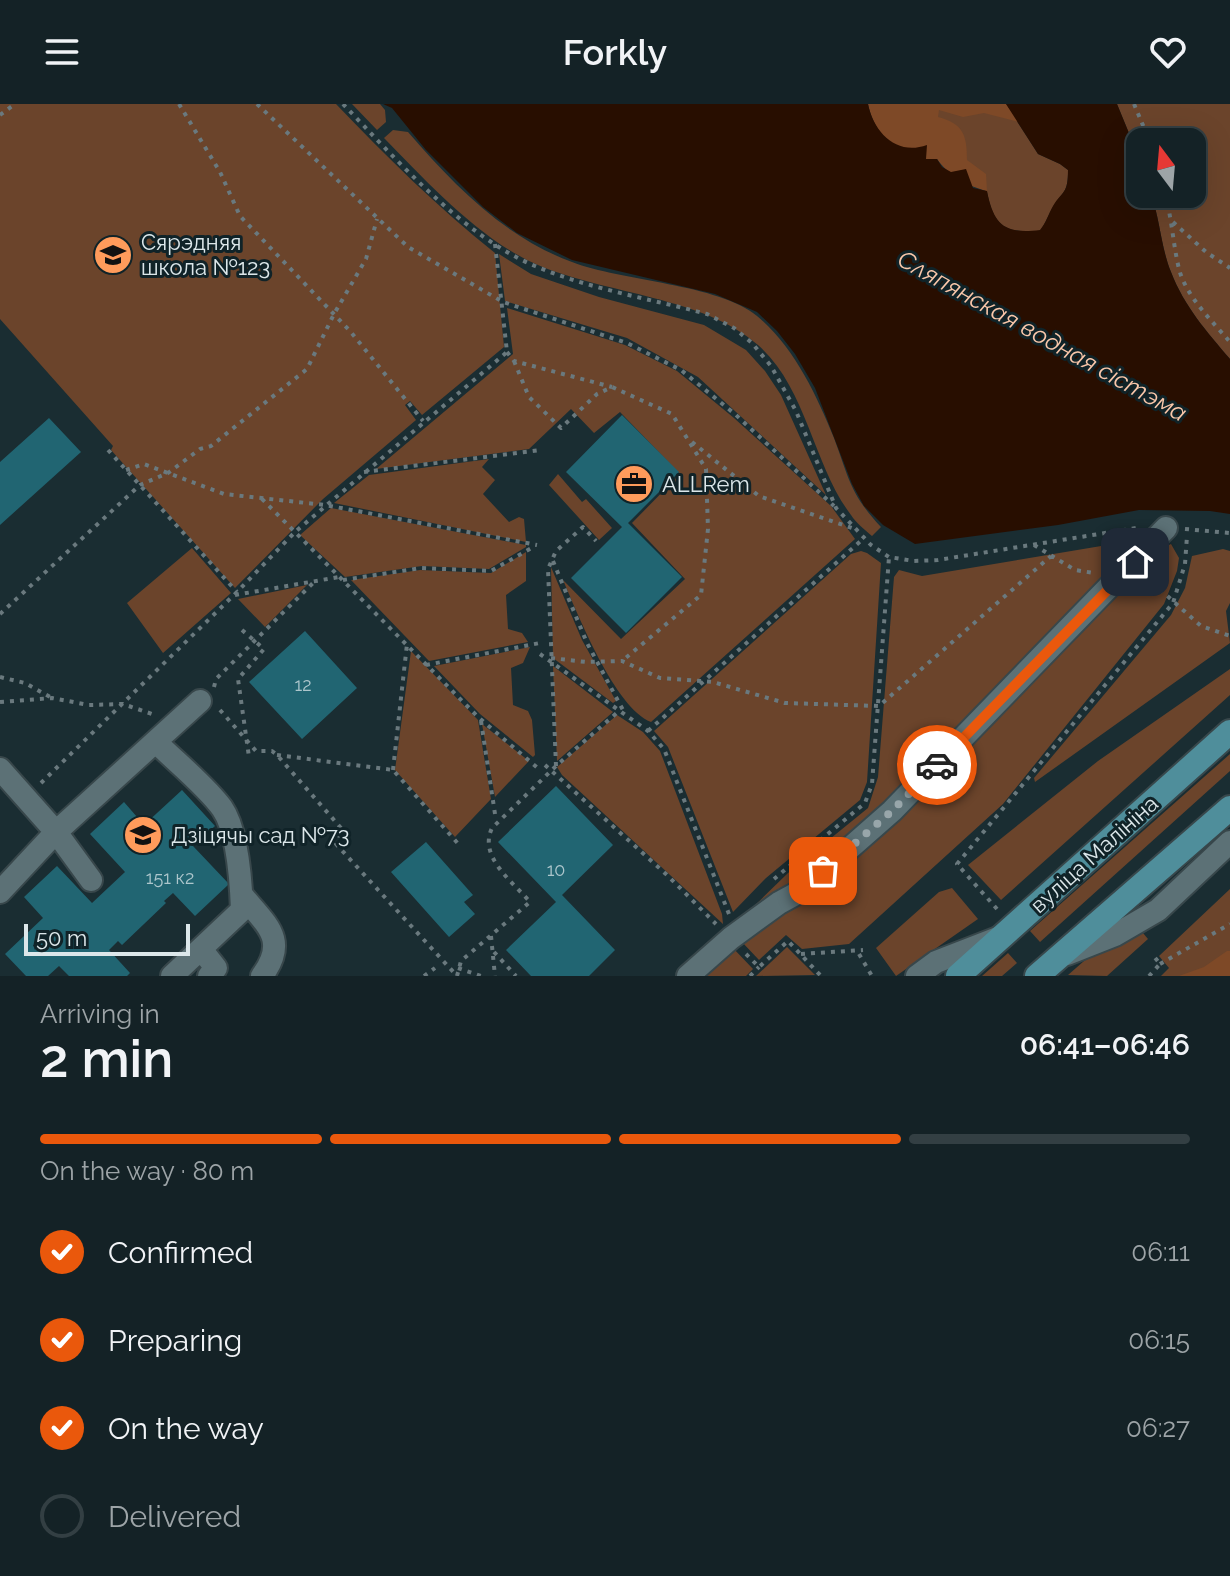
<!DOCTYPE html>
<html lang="en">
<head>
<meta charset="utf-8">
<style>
  :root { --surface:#142226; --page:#212f32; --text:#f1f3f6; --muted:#9da4a7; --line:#333f43; --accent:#ea580c }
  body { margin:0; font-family:Raleway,sans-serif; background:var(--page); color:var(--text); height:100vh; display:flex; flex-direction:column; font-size:30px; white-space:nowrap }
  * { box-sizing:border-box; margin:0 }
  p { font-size:26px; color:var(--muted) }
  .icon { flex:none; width:44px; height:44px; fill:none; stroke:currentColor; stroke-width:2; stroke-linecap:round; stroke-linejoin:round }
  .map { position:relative; height:872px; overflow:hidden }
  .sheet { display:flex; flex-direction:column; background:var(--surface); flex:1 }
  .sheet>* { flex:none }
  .needle { width:52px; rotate:344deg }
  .fabs { position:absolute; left:1126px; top:24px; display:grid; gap:16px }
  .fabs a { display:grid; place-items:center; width:80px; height:80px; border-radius:16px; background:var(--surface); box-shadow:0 8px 32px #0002,0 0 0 2px var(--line); font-size:40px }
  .scale { position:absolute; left:24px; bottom:20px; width:166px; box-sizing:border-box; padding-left:8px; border:4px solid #dce7ea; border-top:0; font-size:22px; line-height:28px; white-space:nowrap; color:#dce7ea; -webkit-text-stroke:6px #102328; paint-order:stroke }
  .pin { position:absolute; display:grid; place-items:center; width:68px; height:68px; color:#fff; margin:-34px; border-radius:16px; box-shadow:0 4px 12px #0006 }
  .courier { position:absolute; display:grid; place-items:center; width:80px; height:80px; margin:-40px; border:6px solid #ea580c; border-radius:50%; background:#fff; color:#222; box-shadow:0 2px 10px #0007 }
  .overview em { font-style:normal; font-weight:600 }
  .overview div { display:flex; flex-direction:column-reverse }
  .overview { display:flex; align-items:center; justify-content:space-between; height:136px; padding:0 40px }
  h1 { font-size:52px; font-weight:600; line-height:60px }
  .bar { display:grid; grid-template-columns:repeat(4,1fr); gap:12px 8px; align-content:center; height:96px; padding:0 40px }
  .bar i { height:10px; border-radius:6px; background:var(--line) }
  .bar .selected { background:var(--accent) }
  .bar p { grid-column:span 4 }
  ol { padding:0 40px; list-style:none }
  li { display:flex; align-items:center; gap:24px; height:88px }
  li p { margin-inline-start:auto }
  li .icon { padding:8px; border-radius:50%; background:var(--accent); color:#fff; stroke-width:4 }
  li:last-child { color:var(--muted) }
  li i { width:44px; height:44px; border:4px solid var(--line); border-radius:50% }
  header { display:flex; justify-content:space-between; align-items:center; height:104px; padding:0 40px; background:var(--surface); font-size:36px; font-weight:600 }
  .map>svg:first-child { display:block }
  .green { fill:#6b442b }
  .forest { fill:#7e4927 }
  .water { fill:#280e00 }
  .building { fill:#216572 }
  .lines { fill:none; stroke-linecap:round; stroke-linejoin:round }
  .minor-casing { stroke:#38474b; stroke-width:26 }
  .major-casing { stroke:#38474b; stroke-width:28 }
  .path { stroke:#6a797e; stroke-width:4; stroke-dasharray:4 6; stroke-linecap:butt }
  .minor { stroke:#5c7176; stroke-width:22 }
  .major { stroke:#4f8e9b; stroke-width:24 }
  .done { stroke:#98a6aa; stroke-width:8; stroke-dasharray:0 14.4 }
  .route { stroke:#ea580c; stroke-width:10 }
  .labels { text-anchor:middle; stroke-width:6; stroke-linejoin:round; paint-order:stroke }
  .number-label { font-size:18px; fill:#adc6cc }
  .poi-label { font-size:22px; fill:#dce7ea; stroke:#102328; text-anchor:start }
  .street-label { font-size:22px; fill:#dce7ea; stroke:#102328 }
  .water-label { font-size:24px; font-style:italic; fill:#fac7aa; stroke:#102328 }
</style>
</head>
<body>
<header><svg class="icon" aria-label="menu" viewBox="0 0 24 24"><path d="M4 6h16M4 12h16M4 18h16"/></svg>Forkly<svg class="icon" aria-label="heart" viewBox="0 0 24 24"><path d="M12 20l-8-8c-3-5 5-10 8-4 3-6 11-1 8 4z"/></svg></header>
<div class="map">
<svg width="1230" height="872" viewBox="0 0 1230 872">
  <rect width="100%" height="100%" fill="#1a2d32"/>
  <path class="green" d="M0,0H336C387,53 437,103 495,149L504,243L422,311L410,297L405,301L416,316L323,395L235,484L111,346L113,342L0,215Z
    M352,0H380L385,6L386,18L377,26Z
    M868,0H1006L1038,50L1060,60L1068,66C1068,90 1063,86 1053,103C1048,111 1046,119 1040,127C1005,129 994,123 987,88Z
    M1117,0H1230V255C1207,228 1184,202 1171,168C1161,144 1160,115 1151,90H1192V38H1140V56Z
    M393,26L408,28C454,81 504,133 572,158C621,177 719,180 757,212C794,243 816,290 834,334C849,374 850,390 881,423L872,432C865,426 856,419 851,411C813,361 807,284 758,241C704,193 606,190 538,161C481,137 427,78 384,34Z
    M499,150L531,170L599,193L704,221L746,246L765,267L781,291L826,391L698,273L627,234L505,197Z
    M507,204L625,241L677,267L734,314L831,402L855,435L651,618C615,604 578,511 563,476L621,535L685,475L632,419L680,370L620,308L594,329L571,305L529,345L376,365L513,250Z
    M489,355L482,363L495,376L483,390L509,418L519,413L524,415L526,438L334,399L369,371Z
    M558,370L582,398L586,395L612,424L599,436L549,381Z
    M331,404L526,441V443L489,465L422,462L345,473L300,431Z
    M1137,436L1139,441L875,713L795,783L752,810L749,807L788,769L868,704L878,673L894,473L899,466L922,472Z
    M1171,440L1179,454L1177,467L1164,500L1003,700L849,840L802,845L786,831L759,856L741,837L779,809L804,797L896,719L1165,443Z
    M192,444L231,489L163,549L127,499Z
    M1223,445L1230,447V499L1226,507L1230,539L1035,678L1034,674L1171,511L1185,484L1192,452Z
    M861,447L867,449L881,459L867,678L860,696L766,774L733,808L668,643L654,627L851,450Z
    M526,448V477L506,491L508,525L522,529L528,538L429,557L351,476L420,466L491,469Z
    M551,463L582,536L616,597L613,599L553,554Z
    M307,481L265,523L238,495Z
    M530,543L523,559L511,564L513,601L528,607L532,616L535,651L533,653L480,610L434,562Z
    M411,547L478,616L491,695L455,733L395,666Z
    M553,562L613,608L557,657Z
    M1230,565V591L1001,796L968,761L1098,657Z
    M617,611L643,628L660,647L722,810L723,820L562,671L557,663Z
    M482,620L529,657L495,693Z
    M1230,650V667L1040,838L1030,827Z
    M952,784L978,815L896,872L876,844L939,788Z
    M1230,785V872H1161L1169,864L1159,852Z
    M1138,823L1148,835L1107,872L1068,871L1084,857Z
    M787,843L815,871L756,872Z
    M733,844L753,865L746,872H702Z
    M1008,849L1017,859L1002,872H982Z"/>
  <path class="forest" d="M868,0H1006L1019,18L984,9L963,13L939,6L938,13C963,20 967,30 967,56L986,70L987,87C969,83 947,70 937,55H926L924,50C917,46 913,46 905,44C884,40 872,20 868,0Z
    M1227,847H1230V872H1179L1204,863Z"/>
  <path class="water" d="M383,0H868C874,29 897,52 927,41L926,55H937L942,63L951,68L966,65L973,84L987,87C994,122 1005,130 1040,126C1046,119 1048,111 1053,102C1063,86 1068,90 1068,66L1060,60L1038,50L1006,0H1117L1140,56V90H1151C1160,115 1161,144 1171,168C1184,202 1207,228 1230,255V410L1210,407L1139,406L1058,421L915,440L883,421L864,402L852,380L815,284L795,250L777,227L757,208L715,190L572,156L517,129L483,103L426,46L392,4Z"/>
  <path class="building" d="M622,311L679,368L628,419L682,473L626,529L571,474L622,423L566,368Z
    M49,314L81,348L0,421V358Z
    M305,527L357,584L302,635L249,578Z
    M556,682L613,741L562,791L615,846L589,872H531L506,846L556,798L498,738Z
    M182,686L215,722L193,742L229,780L195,812L173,789L164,797L166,799L122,841L118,837L109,846L130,869L127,872H69L59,862L48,872H26L5,850L43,814L24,793L57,762L92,799L125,768L90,730L124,698L144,721Z
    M426,738L473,791L464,798L475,810L449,833L391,768Z"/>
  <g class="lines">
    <defs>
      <path id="minor" d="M156,638C175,657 206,682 222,704C238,727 241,779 242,806L172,872
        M0,665L56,728L91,776
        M0,788L56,728L200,597
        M242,791C266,821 289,835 262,872
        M201,845L216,864L209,872
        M1067,850L1115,831L1158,806L1230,738
        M688,872L731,834L779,799L801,787L892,707L1166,424
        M917,872L936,858L1003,832"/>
      <path id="major" d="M958,872L1230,628
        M1037,872L1230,704"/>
    </defs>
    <use href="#minor" class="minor-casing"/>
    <use href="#major" class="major-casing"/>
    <path class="path" d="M179,0L220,68L240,112L350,227L423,317
      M257,0L408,143L503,198L627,239L681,266L736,311L834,402
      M343,0C397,56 463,132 535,162C589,185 651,195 707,210L734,224L752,239L771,262L796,307L836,404L871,441L889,453L914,457L938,456L1136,424
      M1134,0L1150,38
      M0,11L15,0
      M1165,90C1172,115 1173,140 1179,165C1186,192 1212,217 1230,238
      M1173,118L1206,148L1230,164
      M495,140L507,248L295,428L478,613L540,666
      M507,248L514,257L612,283
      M514,257L529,293L561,324L597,290L612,283L672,310L706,365L708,425L701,491L622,557
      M692,338L759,392L855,425
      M108,346L237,488
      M126,366L144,360L224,390L325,401L537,441
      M364,368L541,346
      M1185,425L1230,429
      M1034,441L1075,466L1094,469
      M553,457L587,539L624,608
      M343,476L421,464L491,467L535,442
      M1142,478L1155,481L1201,522L1230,532
      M235,491L339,473
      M0,510L140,381L168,369L200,345L211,342L307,265L334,210L366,155L377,115
      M242,526L264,545L238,575L249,653
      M540,550L648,627L664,645L729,810
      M551,554L586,558L622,557L660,574L713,578L785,599L879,602L1051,452
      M426,561L540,539
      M0,573L25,579L50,593
      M214,583L216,575L315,477
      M0,598L52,594L89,601L123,600L155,611
      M220,606L256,647H272L277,651L341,724L336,740L457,872
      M481,617L495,710
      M648,627L864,434
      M277,651L393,666L461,743
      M545,661L667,771L716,820
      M556,662L548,465L556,447L583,423L596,437
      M393,666L407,540
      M41,679L237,488L295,428L259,392
      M774,775L865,699L872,680L889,453
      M997,805L957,760L1173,499L1185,460L1187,432
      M491,832L495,872
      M494,848L516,872
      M746,850L759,863L788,837L821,872
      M801,850L863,846
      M859,850L872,872
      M1160,860L1230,820
      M458,864L481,872
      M424,872L435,864
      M457,872L461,857L530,798C513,778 478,753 492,724L556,662L619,607
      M750,872L759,863
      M1149,872L1160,860L1152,850"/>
    <use href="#minor" class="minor"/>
    <use href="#major" class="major"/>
  </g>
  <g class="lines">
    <path class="done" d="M823,767L892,707L937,661"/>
    <path class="route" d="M937,661L1135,458"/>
  </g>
  <defs>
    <symbol id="school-disc" viewBox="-11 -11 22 22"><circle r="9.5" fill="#ff9b5b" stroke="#102328"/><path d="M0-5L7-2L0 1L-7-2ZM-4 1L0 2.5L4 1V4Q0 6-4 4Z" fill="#111"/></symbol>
    <symbol id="office-disc" viewBox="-11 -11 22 22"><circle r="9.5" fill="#ff9b5b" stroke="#102328"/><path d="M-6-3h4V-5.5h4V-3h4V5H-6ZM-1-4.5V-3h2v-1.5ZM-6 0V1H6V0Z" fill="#111"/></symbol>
  </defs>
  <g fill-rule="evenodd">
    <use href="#school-disc" x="91" y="129" width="44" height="44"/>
    <use href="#office-disc" x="612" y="358" width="44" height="44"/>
    <use href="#school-disc" x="121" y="709" width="44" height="44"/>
  </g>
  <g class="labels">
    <g class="number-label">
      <text x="303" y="587">12</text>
      <text x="556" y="772">10</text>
      <text x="170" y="780">151 к2</text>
    </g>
    <g class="poi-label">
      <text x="141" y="146">Сярэдняя<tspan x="141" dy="25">школа №123</tspan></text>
      <text x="662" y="388">ALLRem</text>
      <text x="171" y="739">Дзіцячы сад №73</text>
    </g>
    <g class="street-label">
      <text transform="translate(1094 750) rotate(-42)" y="8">вуліца Малініна</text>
    </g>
    <g class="water-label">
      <text transform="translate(1042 232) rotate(29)" y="8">Сляпянская водная сістэма</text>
    </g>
  </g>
</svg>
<div class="fabs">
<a><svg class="needle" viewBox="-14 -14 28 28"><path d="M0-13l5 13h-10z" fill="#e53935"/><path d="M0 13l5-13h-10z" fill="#9da4a7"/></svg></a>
</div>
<div class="scale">50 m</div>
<div class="pin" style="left:823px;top:767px;background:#ea580c"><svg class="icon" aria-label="bag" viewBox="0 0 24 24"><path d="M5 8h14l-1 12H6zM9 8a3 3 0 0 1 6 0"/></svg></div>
<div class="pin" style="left:1135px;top:458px;background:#1f2937"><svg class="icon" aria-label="home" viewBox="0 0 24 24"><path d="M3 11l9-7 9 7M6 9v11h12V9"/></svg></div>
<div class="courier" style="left:937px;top:661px"><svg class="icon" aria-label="car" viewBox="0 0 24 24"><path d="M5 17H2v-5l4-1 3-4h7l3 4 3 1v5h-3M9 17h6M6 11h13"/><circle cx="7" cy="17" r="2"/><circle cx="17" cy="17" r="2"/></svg></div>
</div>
<section class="sheet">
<div class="overview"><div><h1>2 min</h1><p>Arriving in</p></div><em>06:41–06:46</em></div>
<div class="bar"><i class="selected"></i><i class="selected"></i><i class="selected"></i><i></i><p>On the way · 80 m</p></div>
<ol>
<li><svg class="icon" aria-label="check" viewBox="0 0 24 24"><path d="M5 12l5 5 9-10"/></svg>Confirmed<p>06:11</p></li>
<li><svg class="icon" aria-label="check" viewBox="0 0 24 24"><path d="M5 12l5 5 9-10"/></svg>Preparing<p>06:15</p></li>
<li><svg class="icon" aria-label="check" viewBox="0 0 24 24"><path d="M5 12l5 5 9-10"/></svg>On the way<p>06:27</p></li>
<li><i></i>Delivered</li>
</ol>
</section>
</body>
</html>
